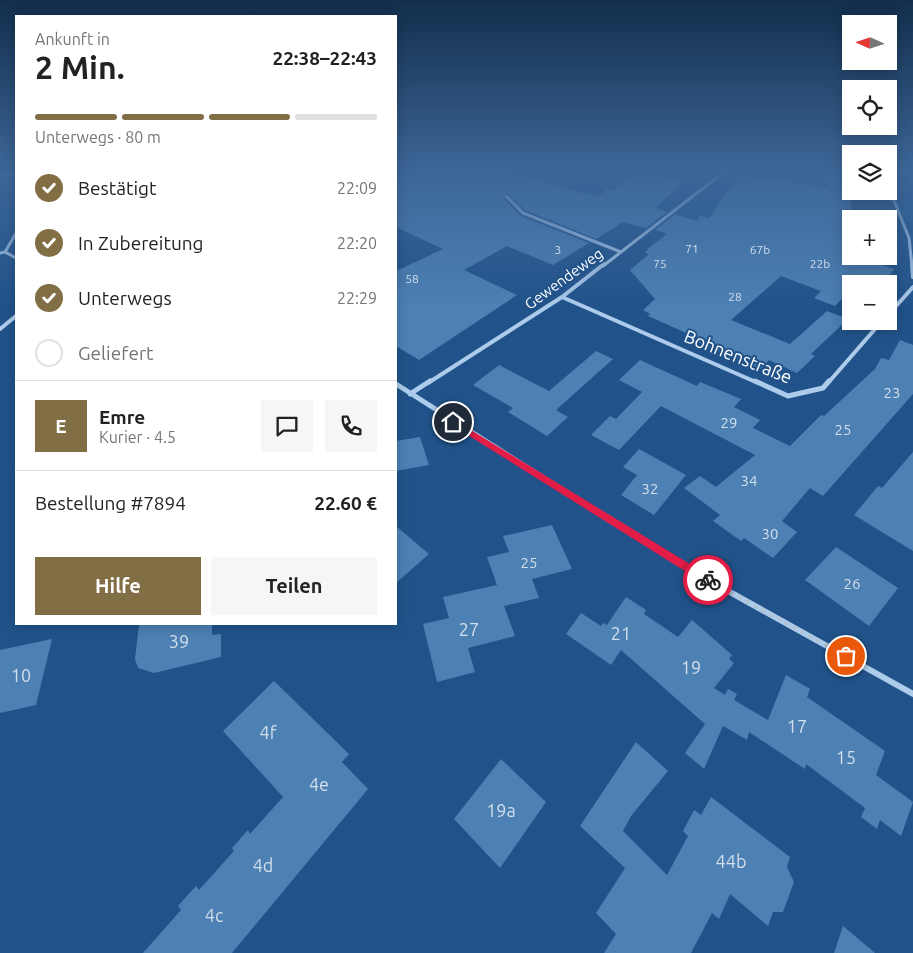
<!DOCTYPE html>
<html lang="de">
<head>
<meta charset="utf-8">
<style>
  :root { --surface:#fff; --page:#f6f6f6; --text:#222; --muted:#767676; --line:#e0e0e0; --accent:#826e44 }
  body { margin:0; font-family:Ubuntu,sans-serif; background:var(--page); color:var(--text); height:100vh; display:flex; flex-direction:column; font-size:19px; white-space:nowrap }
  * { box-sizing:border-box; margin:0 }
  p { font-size:16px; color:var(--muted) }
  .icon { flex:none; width:28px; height:28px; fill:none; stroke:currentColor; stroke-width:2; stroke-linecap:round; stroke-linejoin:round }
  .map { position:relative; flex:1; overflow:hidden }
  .drawer { position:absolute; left:15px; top:15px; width:382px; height:610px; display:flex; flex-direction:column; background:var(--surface); border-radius:0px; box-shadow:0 2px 12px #0003 }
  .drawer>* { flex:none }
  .needle { width:32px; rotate:273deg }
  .buttons { position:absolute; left:842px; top:15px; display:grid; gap:10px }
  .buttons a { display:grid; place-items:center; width:55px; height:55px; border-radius:0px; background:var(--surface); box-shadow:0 2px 12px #0003; font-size:25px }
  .pin { position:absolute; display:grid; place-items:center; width:42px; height:42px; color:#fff; margin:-21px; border:2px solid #fff; border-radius:50%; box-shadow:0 1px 5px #0007 }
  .courier { position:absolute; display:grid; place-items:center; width:50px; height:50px; margin:-25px; border:4px solid #e11d48; border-radius:50%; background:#fff; color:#222; box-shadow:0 1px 6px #0007 }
  .headline em { font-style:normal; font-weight:700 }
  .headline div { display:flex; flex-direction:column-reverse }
  .headline { display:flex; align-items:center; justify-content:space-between; height:85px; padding:0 20px }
  h1 { font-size:32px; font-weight:700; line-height:38px }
  .bar { display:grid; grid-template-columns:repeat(4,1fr); gap:8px 5px; align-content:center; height:60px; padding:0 20px }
  .bar i { height:6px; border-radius:4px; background:var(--line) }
  .bar .active { background:var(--accent) }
  .bar p { grid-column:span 4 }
  .line { display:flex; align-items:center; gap:12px; padding:0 20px; border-top:1px solid var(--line) }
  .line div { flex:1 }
  .round { display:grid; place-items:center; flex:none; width:52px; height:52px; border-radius:0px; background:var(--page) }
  ol { padding:0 20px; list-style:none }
  li { display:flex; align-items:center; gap:15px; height:55px }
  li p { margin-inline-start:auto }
  li .icon { padding:5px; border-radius:50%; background:var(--accent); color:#fff; stroke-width:4 }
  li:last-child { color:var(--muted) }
  li i { width:28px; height:28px; border:2px solid var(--line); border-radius:50% }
  .cta { display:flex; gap:10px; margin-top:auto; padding:10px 20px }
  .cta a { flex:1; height:58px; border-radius:0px; background:var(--accent); color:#fff; font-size:20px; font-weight:700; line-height:58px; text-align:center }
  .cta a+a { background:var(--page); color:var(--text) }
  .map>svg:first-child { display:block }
  .building { fill:#4d80b3 }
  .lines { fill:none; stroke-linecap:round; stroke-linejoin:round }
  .minor-far3 { stroke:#adcceb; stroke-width:3 }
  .minor-far2 { stroke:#adcceb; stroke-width:4 }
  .minor-far1 { stroke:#adcceb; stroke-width:5 }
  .minor { stroke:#adcceb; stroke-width:6 }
  .route { fill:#e11d48 }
  .done { stroke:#b1c3d6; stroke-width:5; stroke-dasharray:0 9 }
  .labels { text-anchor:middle; stroke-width:4; stroke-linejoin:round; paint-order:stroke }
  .far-number-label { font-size:12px; fill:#d2dfec }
  .far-street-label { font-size:15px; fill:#fff; stroke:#21538a }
  .number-label { font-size:15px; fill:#d2dfec }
  .street-label { font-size:18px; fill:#fff; stroke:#21538a }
  .near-number-label { font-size:18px; fill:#d2dfec }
</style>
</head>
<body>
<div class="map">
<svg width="913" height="953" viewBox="0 0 913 953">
  <rect width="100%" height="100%" fill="#21538a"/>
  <path class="building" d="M396,172H509L581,193L584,192L598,196L608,189L612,190L636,172L684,182L655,208L667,212L646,228L623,222L596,239L525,210L508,194L504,193L503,198L521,216L589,243L553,265L507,246L464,270L517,295L419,360L396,346V271L443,249L396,227Z
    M828,172H851V248L847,254L894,269L884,284H869L860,281L857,284H851V289L835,306L814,298L821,291L781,276L731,320L790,344L827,311L848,319L811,354L815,356L797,373L769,360L761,369L723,352L722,353L690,338L693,336L648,316L650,314L643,310L655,299L630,270L649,254L645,253L649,248L667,234L655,230L675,214L697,221L700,216L709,218L739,175L772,182L773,179L831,189L825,175L830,176Z
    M900,340L913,345V394L823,496L810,488L782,521L797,532L773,558L744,538L741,541L713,521L720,515L684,488L700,476L716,487L755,455L661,406L619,450L591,435L610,416L616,419L642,392L619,380L640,360L697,386L700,382L741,399L734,407L760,420L753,428L790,446L821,415L824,416L875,369L881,358L889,360Z
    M596,351L613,359L556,410L568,417L547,436L508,412L513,408L473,385L499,365L549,391Z
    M420,437L429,465L396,471V441Z
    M639,449L686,475L654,515L621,495L637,475L623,467Z
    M913,452V551L854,515L878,486L882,488Z
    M552,525L572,569L532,579L539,598L504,606L515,636L468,648L475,672L437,682L423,624L449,618L443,597L497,585L487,557L509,552L503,536Z
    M396,526L429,554L396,583Z
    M836,547L898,588L869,626L805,580Z
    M626,597L646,610L644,614L678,637L692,620L732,655L729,659L734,663L714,688L725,695L728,689L737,694L734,700L768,720L786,675L810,689L807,697L885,751L876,775L913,802L901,836L880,820L877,829L861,817L865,808L806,764L805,769L749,732L747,740L723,726L704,769L685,753L705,724L621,650L611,665L566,634L581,613L601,626L603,623L607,625Z
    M139,624H212V635L221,634V657L154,673L138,668L135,659Z
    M52,639L36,705L0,713V650Z
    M274,681L349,754L342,762L368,789L232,953H143L181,910L178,906L196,886L199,890L234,851L232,848L248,830L250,834L283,797L223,731Z
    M636,742L668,771L631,816L623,831L667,875L688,836L683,831L694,810L701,815L711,797L790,857L787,867L794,882L783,912H773L768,926L730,894L719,919L712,913L691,953H604L616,934L596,913L625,868L580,826Z
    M501,759L546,802L500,868L454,819Z
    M843,926L875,953H834Z"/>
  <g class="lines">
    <path class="minor-far3" d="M0,175H16
      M889,188L909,238L912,266
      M506,196L523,213L621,252
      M5,252L16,233
      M0,253L5,252L16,258
      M603,266L724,172"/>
    <path class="minor-far2" d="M912,264L913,277
      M562,297L758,383
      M889,314L913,287
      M0,329L16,316
      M428,383L562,297L604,264
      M828,383L882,321"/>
    <path class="minor-far1" d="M755,381L788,396L823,388L829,381
      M396,384L627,531
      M410,394L430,381"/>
    <path class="minor" d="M625,529L694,572L913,694"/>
  </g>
  <linearGradient id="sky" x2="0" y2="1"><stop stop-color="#122e4c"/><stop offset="0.56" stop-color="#3d6698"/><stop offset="1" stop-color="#3d6698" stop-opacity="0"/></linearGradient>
  <rect width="913" height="306" fill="url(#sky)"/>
  <path class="route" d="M453,419L711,577V583H704L450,424L449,422Z"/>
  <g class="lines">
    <path class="done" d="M708,580L846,656"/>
  </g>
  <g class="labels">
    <g class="far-number-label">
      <text x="692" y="253">71</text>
      <text x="558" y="254">3</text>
      <text x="760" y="254">67b</text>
      <text x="660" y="268">75</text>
      <text x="820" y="268">22b</text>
      <text x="412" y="283">58</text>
      <text x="735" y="301">28</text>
    </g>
    <g class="far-street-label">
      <text transform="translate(564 279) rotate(-36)" y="5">Gewendeweg</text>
    </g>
    <g class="number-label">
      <text x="892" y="398">23</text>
      <text x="729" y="428">29</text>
      <text x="843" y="435">25</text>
      <text x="749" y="486">34</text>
      <text x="650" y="494">32</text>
      <text x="770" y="539">30</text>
      <text x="529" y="568">25</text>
      <text x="852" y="589">26</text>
    </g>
    <g class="street-label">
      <text transform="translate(738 357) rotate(22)" y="6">Bohnenstraße</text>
    </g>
    <g class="near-number-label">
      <text x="469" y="636">27</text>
      <text x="621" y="640">21</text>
      <text x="179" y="648">39</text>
      <text x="691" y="674">19</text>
      <text x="21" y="682">10</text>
      <text x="797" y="733">17</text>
      <text x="268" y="739">4f</text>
      <text x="846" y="764">15</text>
      <text x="319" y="791">4e</text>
      <text x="501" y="817">19a</text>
      <text x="731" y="868">44b</text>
      <text x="263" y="872">4d</text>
      <text x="214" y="922">4c</text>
    </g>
  </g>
</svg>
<div class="buttons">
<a><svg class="needle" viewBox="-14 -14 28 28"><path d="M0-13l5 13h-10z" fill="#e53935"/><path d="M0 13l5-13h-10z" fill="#767676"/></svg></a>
<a><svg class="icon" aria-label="locate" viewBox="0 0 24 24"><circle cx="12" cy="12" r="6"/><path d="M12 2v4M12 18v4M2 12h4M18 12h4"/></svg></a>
<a><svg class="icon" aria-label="layers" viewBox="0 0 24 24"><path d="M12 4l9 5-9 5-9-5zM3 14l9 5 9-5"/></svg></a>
<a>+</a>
<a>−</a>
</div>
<div class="pin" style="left:846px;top:656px;background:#ea580c"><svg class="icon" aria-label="bag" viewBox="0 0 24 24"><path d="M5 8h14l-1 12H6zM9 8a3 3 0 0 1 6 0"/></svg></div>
<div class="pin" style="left:453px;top:422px;background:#1f2937"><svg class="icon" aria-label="home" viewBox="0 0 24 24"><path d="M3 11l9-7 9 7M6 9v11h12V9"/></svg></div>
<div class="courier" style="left:708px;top:580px"><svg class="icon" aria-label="bike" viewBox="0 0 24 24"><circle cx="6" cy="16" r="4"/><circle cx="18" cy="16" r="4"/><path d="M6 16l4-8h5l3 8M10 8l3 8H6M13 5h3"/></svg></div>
<section class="drawer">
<div class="headline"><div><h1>2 Min.</h1><p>Ankunft in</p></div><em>22:38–22:43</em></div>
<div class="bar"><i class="active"></i><i class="active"></i><i class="active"></i><i></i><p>Unterwegs · 80 m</p></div>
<ol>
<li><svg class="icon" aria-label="check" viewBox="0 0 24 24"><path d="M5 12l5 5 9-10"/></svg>Bestätigt<p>22:09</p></li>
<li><svg class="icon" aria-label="check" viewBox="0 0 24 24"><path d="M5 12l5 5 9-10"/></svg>In Zubereitung<p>22:20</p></li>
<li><svg class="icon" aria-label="check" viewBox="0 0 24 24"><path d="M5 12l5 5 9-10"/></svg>Unterwegs<p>22:29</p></li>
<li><i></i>Geliefert</li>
</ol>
<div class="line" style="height:90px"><b class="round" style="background:var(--accent);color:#fff">E</b><div><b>Emre</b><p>Kurier · 4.5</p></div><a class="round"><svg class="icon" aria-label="chat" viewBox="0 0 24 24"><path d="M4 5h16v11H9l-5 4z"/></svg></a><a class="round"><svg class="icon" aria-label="phone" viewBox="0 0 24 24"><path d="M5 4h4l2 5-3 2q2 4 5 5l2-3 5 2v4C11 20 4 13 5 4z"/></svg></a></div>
<div class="line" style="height:65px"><div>Bestellung #7894</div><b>22.60 €</b></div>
<div class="cta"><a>Hilfe</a><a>Teilen</a></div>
</section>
</div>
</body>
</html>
